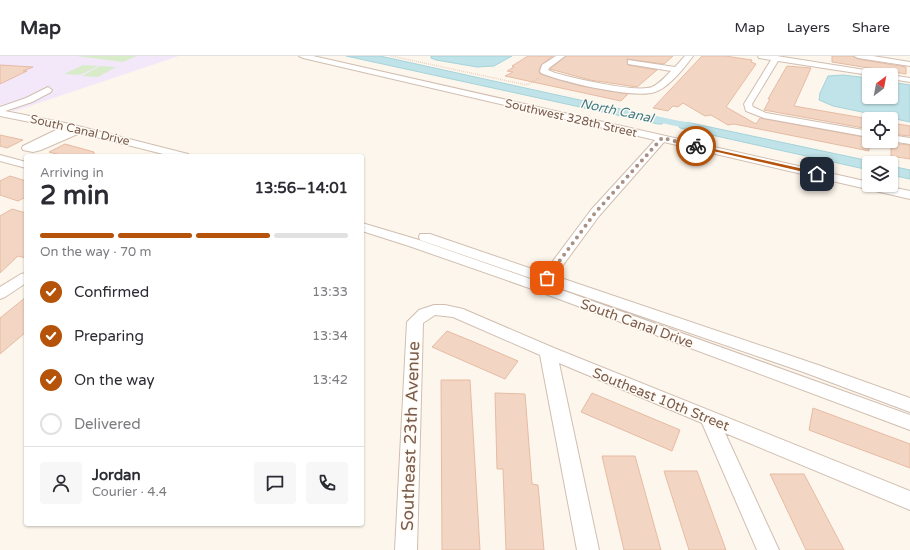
<!DOCTYPE html>
<html lang="en">
<head>
<meta charset="utf-8">
<style>
  :root { --surface:#fff; --page:#f7f7f7; --text:#2b2b33; --muted:#7c7c81; --line:#e1e1e2; --accent:#b45309 }
  body { margin:0; font-family:"Varela Round",sans-serif; background:var(--page); color:var(--text); height:100vh; display:flex; flex-direction:column; font-size:15px; white-space:nowrap }
  * { box-sizing:border-box; margin:0 }
  p { font-size:13px; color:var(--muted) }
  .icon { flex:none; width:22px; height:22px; fill:none; stroke:currentColor; stroke-width:2; stroke-linecap:round; stroke-linejoin:round }
  .map { position:relative; flex:1; overflow:hidden }
  .panel { position:absolute; left:24px; top:98px; width:340px; height:372px; display:flex; flex-direction:column; background:var(--surface); border-radius:4px; box-shadow:0 1px 3px #0004 }
  .panel>* { flex:none }
  .needle { width:26px; rotate:32deg }
  .fabs { position:absolute; left:862px; top:12px; display:grid; gap:8px }
  .fabs a { display:grid; place-items:center; width:36px; height:36px; border-radius:4px; background:var(--surface); box-shadow:0 1px 3px #0004; font-size:20px }
  .pin { position:absolute; display:grid; place-items:center; width:34px; height:34px; color:#fff; margin:-17px; border-radius:8px; box-shadow:0 2px 6px #0006 }
  .courier { position:absolute; display:grid; place-items:center; width:40px; height:40px; margin:-20px; border:3px solid #b45309; border-radius:50%; background:#fff; color:#222; box-shadow:0 1px 5px #0007 }
  .headline em { font-style:normal; font-weight:800 }
  .headline div { display:flex; flex-direction:column-reverse }
  .headline { display:flex; align-items:center; justify-content:space-between; height:68px; padding:0 16px }
  h1 { font-size:26px; font-weight:800; line-height:30px }
  .bar { display:grid; grid-template-columns:repeat(4,1fr); gap:6px 4px; align-content:center; height:48px; padding:0 16px }
  .bar i { height:5px; border-radius:3px; background:var(--line) }
  .bar .selected { background:var(--accent) }
  .bar p { grid-column:span 4 }
  .line { display:flex; align-items:center; gap:10px; padding:0 16px; border-top:1px solid var(--line) }
  .line div { flex:1 }
  .round { display:grid; place-items:center; flex:none; width:42px; height:42px; border-radius:4px; background:var(--page) }
  ol { padding:0 16px; list-style:none }
  li { display:flex; align-items:center; gap:12px; height:44px }
  li p { margin-inline-start:auto }
  li .icon { padding:4px; border-radius:50%; background:var(--accent); color:#fff; stroke-width:4 }
  li:last-child { color:var(--muted) }
  li i { width:22px; height:22px; border:2px solid var(--line); border-radius:50% }
  header { display:flex; align-items:center; gap:24px; box-sizing:border-box; height:56px; padding:0 20px; background:var(--surface); border-bottom:1px solid var(--line) }
  header strong { font-size:19px }
  nav { display:flex; gap:22px; margin-inline-start:auto; font-size:14px }
  .map>svg:first-child { display:block }
  .education { fill:#f3e8fa }
  .green { fill:#d8ecc9 }
  .water { fill:#bfe3e8; stroke:#a5d3da }
  .lines { fill:none; stroke-linecap:round; stroke-linejoin:round }
  .canal { fill:#bfe3e8; fill-rule:evenodd }
  .building { fill:#f3d5c3; stroke:#e6bba3 }
  .minor-casing { stroke:#d1beb0; stroke-width:2 }
  .path { stroke:#d9b8a5; stroke-width:1.5; stroke-dasharray:0.5 1.5; stroke-linecap:butt }
  .minor { fill:#fff; fill-rule:evenodd }
  .route { fill:#b45309 }
  .done { stroke:#a89285; stroke-width:4; stroke-dasharray:0 7.2 }
  .labels { text-anchor:middle; stroke-width:3; stroke-linejoin:round; paint-order:stroke }
  .far-street-label { font-size:12px; fill:#7a5c4d; stroke:#fffaf3 }
  .far-water-label { font-size:13px; font-style:italic; fill:#437c86; stroke:#fffaf3 }
  .street-label { font-size:14px; fill:#7a5c4d; stroke:#fffaf3 }
  .near-street-label { font-size:17px; fill:#7a5c4d; stroke:#fffaf3 }
</style>
</head>
<body>
<header>
<strong>Map</strong>
<nav><a>Map</a><a>Layers</a><a>Share</a></nav>
</header>
<div class="map">
<svg width="910" height="494" viewBox="0 0 910 494">
  <rect width="100%" height="100%" fill="#fdf6ec"/>
  <path class="education" d="M0,0H179L15,55L0,53Z"/>
  <path class="green" d="M76,0H137L123,6Z
    M83,9L98,10L80,19L64,18Z
    M100,10L116,11L98,21L82,20Z"/>
  <path class="water" d="M346,0H380L666,63L662,68H658Z
    M431,0H512L494,10L477,11L436,4L431,2Z
    M843,19L869,22V41H891V26L910,29V66L833,50L819,44L820,37L828,20Z
    M681,66L691,67L879,107H869V114L680,72L677,69Z
    M891,110L910,114V123L891,119Z"/>
  <g class="lines">
    <path class="canal" d="M646,58L699,69L704,72L699,75L643,63L641,61Z"/>
  </g>
  <path class="building" d="M528,0H553L541,9L539,15L540,18L581,30L628,38L621,45L505,20L513,16L507,15L514,11L512,10Z
    M566,0H673L664,8L627,3L628,9L657,14L637,31L590,24L550,13Z
    M702,0H725L752,4L751,6L756,8L726,51L756,68L760,62L869,82V95L734,68L728,69L711,59L705,60L683,47L678,51L673,50L668,55L653,52Z
    M832,0H853L858,3L906,11V18L832,6Z
    M0,9L33,11L23,15H27L0,28Z
    M787,10L811,12L794,50L869,63V73L764,54L770,43H768Z
    M891,67L910,70V80L891,78Z
    M0,79L23,84L7,92L0,90Z
    M891,87L910,89V103L891,100Z
    M65,88L94,96V100H64L49,96Z
    M10,120L26,125V141L18,145L0,139V125Z
    M12,153L26,157V202L18,200L0,217V160Z
    M26,241V276L0,298V262Z
    M447,275L474,286L518,305L505,323L432,291Z
    M441,324H470L480,494H442Z
    M495,337L525,338L532,428L538,429L544,494H506L503,413H497Z
    M592,337L680,374L672,395L581,356Z
    M813,352L910,388V412L809,374Z
    M602,400H635L661,494H624Z
    M664,415H697L726,494H689Z
    M770,418H804L844,494H806Z"/>
  <g class="lines">
    <defs>
      <path id="minor" d="M299,0H313L869,126V129H881L910,135V143L664,86L599,160L555,220L818,309L910,342V356L806,317L420,184L419,181L420,178H430L544,217L591,154L655,84L303,2Z
        M556,0H565L549,12L548,14L555,17C573,22 636,37 652,31C659,28 665,21 671,15L628,8V4L675,11L685,0H693C685,11 668,32 655,36C635,43 562,26 541,17L540,15L542,9Z
        M758,0H777L884,17L885,19H869L778,5L752,48L753,51L766,57L869,75V81L764,62L746,55L744,48L771,4L759,2Z
        M854,0H873L910,6V10L858,2Z
        M889,19H891L910,22V26L891,23V19Z
        M48,31L52,34L51,36L32,46L5,55L70,68L188,98L189,100H171L80,77L41,94L33,96L23,94L22,92L23,90L60,72L0,60V51L26,42Z
        M891,79L910,82V88L891,85Z
        M0,99L26,106V112L0,105Z
        M362,167L419,184L542,227L910,359V374L532,233L409,190L362,175Z
        M26,217V227L5,241L0,243V231L21,218Z
        M434,249H445L463,253L554,292L910,435V454L725,377L779,494H757L702,367L559,307L599,494H577L540,299L453,261L435,259L423,267L417,494H395L407,266L419,254Z"/>
    </defs>
    <use href="#minor" class="minor-casing"/>
    <path class="path" d="M391,0L527,29L539,22"/>
    <use href="#minor" class="minor"/>
  </g>
  <path class="route" d="M695,89L817,116L819,118L817,119L696,91Z"/>
  <g class="lines">
    <path class="done" d="M547,222L595,157L662,82L696,90"/>
  </g>
  <g class="labels">
    <g class="far-street-label">
      <text transform="translate(571 62) rotate(13)" y="4">Southwest 328th Street</text>
      <text transform="translate(80 74) rotate(13)" y="4">South Canal Drive</text>
    </g>
    <g class="far-water-label">
      <text transform="translate(617 54) rotate(12)" y="5">North Canal</text>
    </g>
    <g class="street-label">
      <text transform="translate(637 267) rotate(20)" y="5">South Canal Drive</text>
      <text transform="translate(661 343) rotate(22)" y="5">Southeast 10th Street</text>
    </g>
    <g class="near-street-label">
      <text transform="translate(410 380) rotate(-88)" y="6">Southeast 23th Avenue</text>
    </g>
  </g>
</svg>
<div class="fabs">
<a><svg class="needle" viewBox="-14 -14 28 28"><path d="M0-13l5 13h-10z" fill="#e53935"/><path d="M0 13l5-13h-10z" fill="#7c7c81"/></svg></a>
<a><svg class="icon" aria-label="locate" viewBox="0 0 24 24"><circle cx="12" cy="12" r="6"/><path d="M12 2v4M12 18v4M2 12h4M18 12h4"/></svg></a>
<a><svg class="icon" aria-label="layers" viewBox="0 0 24 24"><path d="M12 4l9 5-9 5-9-5zM3 14l9 5 9-5"/></svg></a>
</div>
<div class="pin" style="left:547px;top:222px;background:#ea580c"><svg class="icon" aria-label="bag" viewBox="0 0 24 24"><path d="M5 8h14l-1 12H6zM9 8a3 3 0 0 1 6 0"/></svg></div>
<div class="pin" style="left:817px;top:118px;background:#1f2937"><svg class="icon" aria-label="home" viewBox="0 0 24 24"><path d="M3 11l9-7 9 7M6 9v11h12V9"/></svg></div>
<div class="courier" style="left:696px;top:90px"><svg class="icon" aria-label="bike" viewBox="0 0 24 24"><circle cx="6" cy="16" r="4"/><circle cx="18" cy="16" r="4"/><path d="M6 16l4-8h5l3 8M10 8l3 8H6M13 5h3"/></svg></div>
<section class="panel">
<div class="headline"><div><h1>2 min</h1><p>Arriving in</p></div><em>13:56–14:01</em></div>
<div class="bar"><i class="selected"></i><i class="selected"></i><i class="selected"></i><i></i><p>On the way · 70 m</p></div>
<ol>
<li><svg class="icon" aria-label="check" viewBox="0 0 24 24"><path d="M5 12l5 5 9-10"/></svg>Confirmed<p>13:33</p></li>
<li><svg class="icon" aria-label="check" viewBox="0 0 24 24"><path d="M5 12l5 5 9-10"/></svg>Preparing<p>13:34</p></li>
<li><svg class="icon" aria-label="check" viewBox="0 0 24 24"><path d="M5 12l5 5 9-10"/></svg>On the way<p>13:42</p></li>
<li><i></i>Delivered</li>
</ol>
<div class="line" style="height:72px"><a class="round"><svg class="icon" aria-label="person" viewBox="0 0 24 24"><circle cx="12" cy="8" r="4"/><path d="M4 21q1-7 8-7t8 7"/></svg></a><div><b>Jordan</b><p>Courier · 4.4</p></div><a class="round"><svg class="icon" aria-label="chat" viewBox="0 0 24 24"><path d="M4 5h16v11H9l-5 4z"/></svg></a><a class="round"><svg class="icon" aria-label="phone" viewBox="0 0 24 24"><path d="M5 4h4l2 5-3 2q2 4 5 5l2-3 5 2v4C11 20 4 13 5 4z"/></svg></a></div>
</section>
</div>
</body>
</html>
